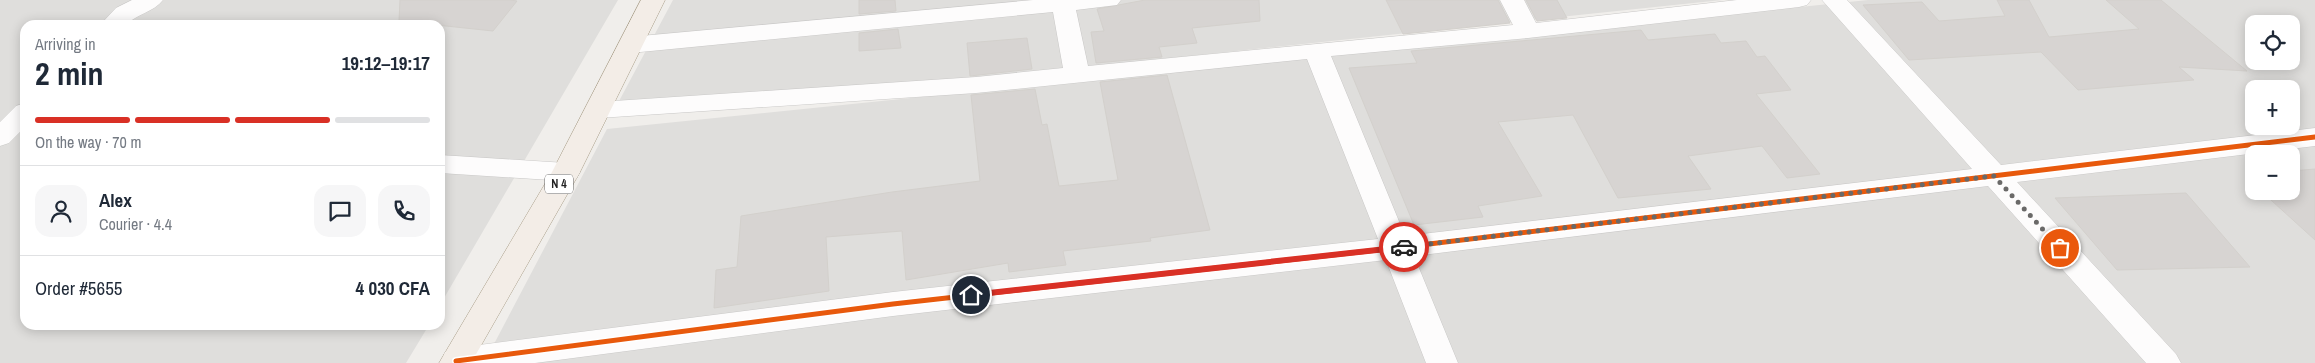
<!DOCTYPE html>
<html lang="en">
<head>
<meta charset="utf-8">
<style>
  :root { --surface:#fff; --page:#f6f6f7; --text:#1f2937; --muted:#747a83; --line:#e0e1e3; --accent:#d93025 }
  body { margin:0; font-family:"Archivo Narrow",sans-serif; background:var(--page); color:var(--text); height:100vh; display:flex; flex-direction:column; font-size:19px; white-space:nowrap }
  * { box-sizing:border-box; margin:0 }
  p { font-size:16px; color:var(--muted) }
  .icon { flex:none; width:28px; height:28px; fill:none; stroke:currentColor; stroke-width:2; stroke-linecap:round; stroke-linejoin:round }
  .map { position:relative; flex:1; overflow:hidden }
  .side { position:absolute; left:20px; top:20px; width:425px; height:310px; display:flex; flex-direction:column; background:var(--surface); border-radius:15px; box-shadow:0 2px 12px #0003 }
  .side>* { flex:none }
  .controls { position:absolute; left:2245px; top:15px; display:grid; gap:10px }
  .controls a { display:grid; place-items:center; width:55px; height:55px; border-radius:10px; background:var(--surface); box-shadow:0 2px 12px #0003; font-size:25px }
  .pin { position:absolute; display:grid; place-items:center; width:42px; height:42px; color:#fff; margin:-21px; border:2px solid #fff; border-radius:50%; box-shadow:0 1px 5px #0007 }
  .courier { position:absolute; display:grid; place-items:center; width:50px; height:50px; margin:-25px; border:4px solid #d93025; border-radius:50%; background:#fff; color:#222; box-shadow:0 1px 6px #0007 }
  .head em { font-style:normal; font-weight:800 }
  .head div { display:flex; flex-direction:column-reverse }
  .head { display:flex; align-items:center; justify-content:space-between; height:85px; padding:0 15px }
  h1 { font-size:32px; font-weight:800; line-height:38px }
  .bar { display:grid; grid-template-columns:repeat(4,1fr); gap:8px 5px; align-content:center; height:60px; padding:0 15px }
  .bar i { height:6px; border-radius:4px; background:var(--line) }
  .bar .selected { background:var(--accent) }
  .bar p { grid-column:span 4 }
  .line { display:flex; align-items:center; gap:12px; padding:0 15px; border-top:1px solid var(--line) }
  .line div { flex:1 }
  .round { display:grid; place-items:center; flex:none; width:52px; height:52px; border-radius:15px; background:var(--page) }
  .map>svg:first-child { display:block }
  .residential { fill:#dfdedc; fill-rule:evenodd }
  .building { fill:#d7d4d2; stroke:#d3d0cc }
  .lines { fill:none; stroke-linecap:round; stroke-linejoin:round }
  .street-casing { stroke:#c9c8c7; stroke-width:1 }
  .primary-casing { stroke:#a79c86; stroke-width:1 }
  .street { fill:#fdfcfc; fill-rule:evenodd }
  .primary { fill:#f3ede7; fill-rule:evenodd }
  .cycleway-casing { stroke:#fff; stroke-width:8 }
  .cycleway { stroke:#e8590c; stroke-width:5 }
  .route { fill:#d93025 }
  .done { stroke:#6a6968; stroke-width:5; stroke-dasharray:0 9 }
  .labels { text-anchor:middle; stroke-width:5; stroke-linejoin:round; paint-order:stroke }
  .shield { fill:#fff; stroke:#646464; stroke-width:1 }
  .shield-label { font-size:12px; font-weight:bold; fill:#222 }
</style>
</head>
<body>
<div class="map">
<svg width="2315" height="363" viewBox="0 0 2315 363">
  <rect width="100%" height="100%" fill="#f0eeeb"/>
  <path class="residential" d="M0,0H618L440,305V25H25V325H429L406,363H0Z
    M673,0H1722L970,79L618,103Z
    M1868,0H2315V363H484L607,129ZM2254,24H2291V61H2254ZM2254,89H2291V126H2254ZM2254,154H2291V191H2254Z"/>
  <path class="building" d="M400,0H510L517,1L493,31L399,21Z
    M859,0H895L896,11L859,14Z
    M1145,0H1259L1260,21L1192,28L1197,43L1159,47L1162,57L1096,63L1091,32L1104,31L1097,9Z
    M1386,0H1498L1510,23L1403,34Z
    M1526,0H1557L1567,18L1537,21Z
    M1997,0H2029L2049,37L2139,29L2106,0H2161L2247,71L2179,67L2194,80L2078,90L2041,52L1909,60L1863,5L1922,2L1939,21L2005,16Z
    M898,29L901,48L859,51V33Z
    M1641,30L1648,40L1715,34L1721,43L1746,41L1757,57L1765,56L1791,90L1756,94L1820,174L1787,178L1762,146L1688,156L1711,189L1618,198L1573,115L1498,122L1542,196L1478,206L1483,217L1414,225L1349,68L1417,63L1411,51Z
    M1027,38L1032,69L970,76L967,43Z
    M1167,75L1210,230L1150,238L1151,241L1063,251L1066,265L1009,272L1008,263L906,280L902,231L826,237L829,291L714,308L716,270L737,267L741,216L892,192L980,181L971,95L1035,89L1042,125L1047,124L1059,186L1118,180L1100,82Z
    M2315,169V240L2261,191H2291V171Z
    M2186,193L2250,267L2117,270L2055,198Z"/>
  <g class="lines">
    <defs>
      <path id="street" d="M132,0H163C154,12 136,14 126,25H100L116,8Z
        M1033,0H1121L1117,5L1076,10L1088,66L1513,25L1500,0H1524L1536,23L1737,0H1811L1807,5L1799,7L1528,38L1331,56L1405,236L1972,169L1822,0H1847L2001,165L2315,128V146L2017,182L2176,354L2181,363H2146L1988,186L1414,256L1458,363H1426L1386,260L893,316L535,363H441L445,352L456,348L893,292L1378,239L1307,59L976,93L599,118L590,116L586,110L590,104L599,102L976,77L1063,68L1053,12L630,53L621,50L618,45L621,40L630,37Z
        M25,103V127L9,143L0,146V122L16,106Z
        M440,155L566,163L576,165L580,172L576,179L566,181L440,173Z"/>
      <path id="primary" d="M641,0H665L580,172L471,363H439L552,172Z"/>
    </defs>
    <use href="#street" class="street-casing"/>
    <use href="#primary" class="primary-casing"/>
    <use href="#street" class="street"/>
    <use href="#primary" class="primary"/>
    <defs>
      <path id="cycleway" d="M456,361L893,304L1396,248L2315,137"/>
    </defs>
    <use href="#cycleway" class="cycleway-casing"/>
    <use href="#cycleway" class="cycleway"/>
  </g>
  <path class="route" d="M1404,244L1409,247L1404,250L971,298L966,295L971,292Z"/>
  <g class="lines">
    <path class="done" d="M1404,247L1994,176L2060,248"/>
  </g>
  <g class="labels">
    <rect class="shield" x="545" y="174.5" width="28" height="19" rx="4"/>
    <g class="shield-label">
      <text x="559" y="188">N 4</text>
    </g>
  </g>
</svg>
<div class="controls">
<a><svg class="icon" aria-label="locate" viewBox="0 0 24 24"><circle cx="12" cy="12" r="6"/><path d="M12 2v4M12 18v4M2 12h4M18 12h4"/></svg></a>
<a>+</a>
<a>−</a>
</div>
<div class="pin" style="left:2060px;top:248px;background:#ea580c"><svg class="icon" aria-label="bag" viewBox="0 0 24 24"><path d="M5 8h14l-1 12H6zM9 8a3 3 0 0 1 6 0"/></svg></div>
<div class="pin" style="left:971px;top:295px;background:#1f2937"><svg class="icon" aria-label="home" viewBox="0 0 24 24"><path d="M3 11l9-7 9 7M6 9v11h12V9"/></svg></div>
<div class="courier" style="left:1404px;top:247px"><svg class="icon" aria-label="car" viewBox="0 0 24 24"><path d="M5 17H2v-5l4-1 3-4h7l3 4 3 1v5h-3M9 17h6M6 11h13"/><circle cx="7" cy="17" r="2"/><circle cx="17" cy="17" r="2"/></svg></div>
<section class="side">
<div class="head"><div><h1>2 min</h1><p>Arriving in</p></div><em>19:12–19:17</em></div>
<div class="bar"><i class="selected"></i><i class="selected"></i><i class="selected"></i><i></i><p>On the way · 70 m</p></div>
<div class="line" style="height:90px"><a class="round"><svg class="icon" aria-label="person" viewBox="0 0 24 24"><circle cx="12" cy="8" r="4"/><path d="M4 21q1-7 8-7t8 7"/></svg></a><div><b>Alex</b><p>Courier · 4.4</p></div><a class="round"><svg class="icon" aria-label="chat" viewBox="0 0 24 24"><path d="M4 5h16v11H9l-5 4z"/></svg></a><a class="round"><svg class="icon" aria-label="phone" viewBox="0 0 24 24"><path d="M5 4h4l2 5-3 2q2 4 5 5l2-3 5 2v4C11 20 4 13 5 4z"/></svg></a></div>
<div class="line" style="height:65px"><div>Order #5655</div><b>4 030 CFA</b></div>
</section>
</div>
</body>
</html>
